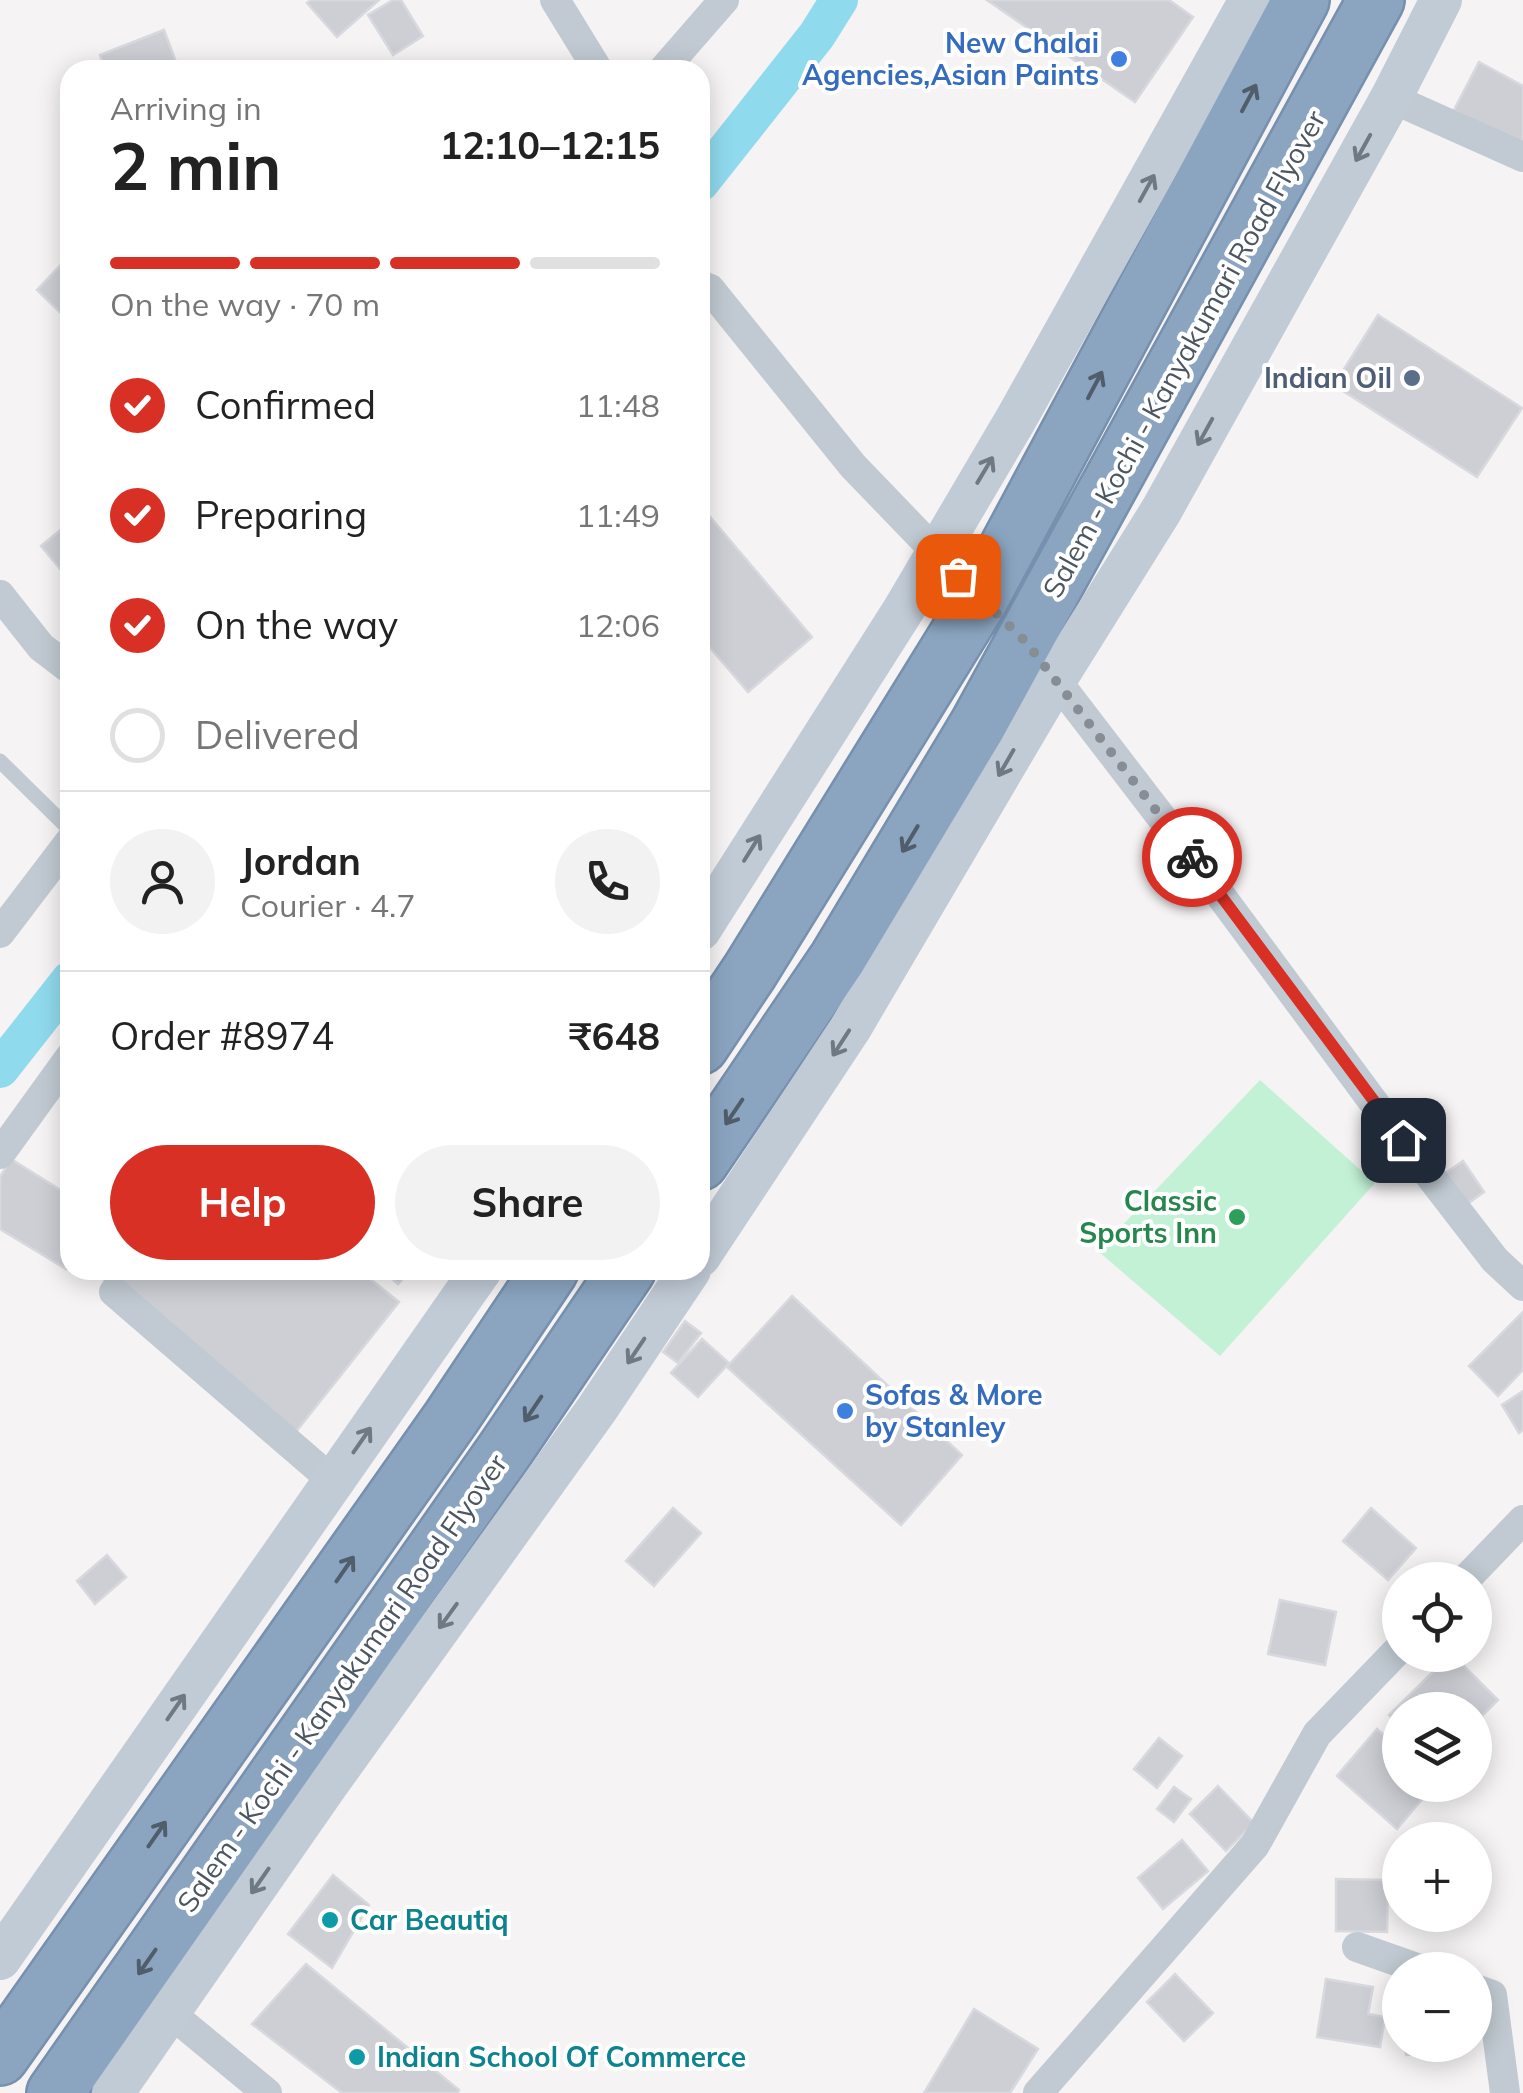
<!DOCTYPE html>
<html lang="en">
<head>
<meta charset="utf-8">
<style>
  :root { --surface:#fff; --page:#f2f2f2; --text:#222; --muted:#767676; --line:#e0e0e0; --accent:#d93025 }
  body { margin:0; font-family:Mulish,sans-serif; background:var(--page); color:var(--text); height:100vh; display:flex; flex-direction:column; font-size:38px; white-space:nowrap }
  * { box-sizing:border-box; margin:0 }
  p { font-size:32px; color:var(--muted) }
  .icon { flex:none; width:55px; height:55px; fill:none; stroke:currentColor; stroke-width:2; stroke-linecap:round; stroke-linejoin:round }
  .map { position:relative; flex:1; overflow:hidden }
  .sheet { position:absolute; left:60px; top:60px; width:650px; height:1220px; display:flex; flex-direction:column; background:var(--surface); border-radius:30px; box-shadow:0 5px 25px #0003 }
  .sheet>* { flex:none }
  .tools { position:absolute; left:1382px; top:1562px; display:grid; gap:20px }
  .tools a { display:grid; place-items:center; width:110px; height:110px; border-radius:50%; background:var(--surface); box-shadow:0 5px 25px #0003; font-size:50px }
  .pin { position:absolute; display:grid; place-items:center; width:85px; height:85px; color:#fff; margin:-42px; border-radius:20px; box-shadow:0 5px 15px #0006 }
  .courier { position:absolute; display:grid; place-items:center; width:100px; height:100px; margin:-50px; border:8px solid #d93025; border-radius:50%; background:#fff; color:#222; box-shadow:0 2px 12px #0007 }
  .headline em { font-style:normal; font-weight:700 }
  .headline div { display:flex; flex-direction:column-reverse }
  .headline { display:flex; align-items:center; justify-content:space-between; height:170px; padding:0 50px }
  h1 { font-size:65px; font-weight:700; line-height:75px }
  .bar { display:grid; grid-template-columns:repeat(4,1fr); gap:15px 10px; align-content:center; height:120px; padding:0 50px }
  .bar i { height:12px; border-radius:8px; background:var(--line) }
  .bar .selected { background:var(--accent) }
  .bar p { grid-column:span 4 }
  .line { display:flex; align-items:center; gap:25px; padding:0 50px; border-top:2px solid var(--line) }
  .line div { flex:1 }
  .round { display:grid; place-items:center; flex:none; width:105px; height:105px; border-radius:52px; background:var(--page) }
  ol { padding:0 50px; list-style:none }
  li { display:flex; align-items:center; gap:30px; height:110px }
  li p { margin-inline-start:auto }
  li .icon { padding:10px; border-radius:50%; background:var(--accent); color:#fff; stroke-width:4 }
  li:last-child { color:var(--muted) }
  li i { width:55px; height:55px; border:5px solid var(--line); border-radius:50% }
  .cta { display:flex; gap:20px; margin-top:auto; padding:20px 50px }
  .cta a { flex:1; height:115px; border-radius:60px; background:var(--accent); color:#fff; font-size:40px; font-weight:700; line-height:115px; text-align:center }
  .cta a+a { background:var(--page); color:var(--text) }
  .map>svg:first-child { display:block }
  .green { fill:#c3f1d5 }
  .lines { fill:none; stroke-linecap:round; stroke-linejoin:round }
  .canal { stroke:#90daee; stroke-width:38 }
  .building { fill:#cdcfd5; stroke:#d7d9de; stroke-width:2.5 }
  .highway-casing { stroke:#7690ad; stroke-width:60 }
  .lane { stroke:#c1cad2; stroke-width:15 }
  .street { stroke:#c1cad2; stroke-width:30 }
  .secondary { stroke:#c1cbd6; stroke-width:42 }
  .highway { stroke:#8ba5c1; stroke-width:55 }
  .oneway { stroke:#505e6b }
  .oneway2 { stroke:#6e7984 }
  .done { stroke:#868d94; stroke-width:10; stroke-dasharray:0 18 }
  .route { stroke:#d93025; stroke-width:12 }
  .shop-dot { fill:#3f7fe0; stroke:#fff; stroke-width:4 }
  .service-dot { fill:#5c6f8a; stroke:#fff; stroke-width:4 }
  .leisure-dot { fill:#2e9e5b; stroke:#fff; stroke-width:4 }
  .culture-dot { fill:#0f9aa8; stroke:#fff; stroke-width:4 }
  .labels { text-anchor:middle; stroke-width:8; stroke-linejoin:round; paint-order:stroke }
  .shop-label { font-size:28px; font-weight:bold; fill:#366cbe; stroke:#fff; text-anchor:end }
  .street-label { font-size:28px; fill:#4a5661; stroke:#fff }
  .service-label { font-size:28px; font-weight:bold; fill:#4e5e75; stroke:#fff; text-anchor:end }
  .leisure-label { font-size:28px; font-weight:bold; fill:#27864d; stroke:#fff; text-anchor:end }
  .culture-label { font-size:28px; font-weight:bold; fill:#0d838f; stroke:#fff; text-anchor:start }
</style>
</head>
<body>
<div class="map">
<svg width="1523" height="2093" viewBox="0 0 1523 2093">
  <rect width="100%" height="100%" fill="#f5f3f3"/>
  <path class="green" d="M1260,1080L1375,1183L1220,1356L1098,1251Z"/>
  <g class="lines">
    <path class="canal" d="M700,183L817,35L839,0
      M0,1069L70,980"/>
  </g>
  <path class="building" d="M311,0H379L337,37L307,3Z
    M393,0H401L423,36L393,55L368,15Z
    M987,0H1169L1193,17L1135,102Z
    M164,30L179,70H105L100,55Z
    M1479,62L1523,86V148L1454,110Z
    M70,255V322L37,290Z
    M1378,315L1522,408L1477,477L1334,385Z
    M700,505L812,637L748,692L700,636Z
    M70,522V581L41,546Z
    M11,1159L70,1196V1261L66,1269L0,1229V1177Z
    M1463,1161L1484,1192L1466,1205L1444,1174Z
    M92,1270H359L399,1302L295,1433Z
    M382,1270H411L398,1284Z
    M792,1296L962,1455L901,1525L727,1367Z
    M1523,1312V1370L1498,1396L1469,1366Z
    M685,1321L701,1333L678,1363L663,1352Z
    M702,1339L729,1363L698,1397L671,1373Z
    M1523,1391V1430L1519,1433L1502,1405Z
    M673,1508L701,1533L654,1586L626,1561Z
    M1371,1508L1416,1548L1388,1580L1343,1541Z
    M107,1555L126,1577L95,1604L77,1581Z
    M1280,1600L1336,1612L1325,1665L1268,1654Z
    M1450,1655H1453L1498,1700L1475,1723V1710H1400V1726L1389,1715Z
    M1377,1729L1400,1749V1785H1434L1397,1829L1337,1776Z
    M1159,1738L1182,1756L1157,1788L1134,1769Z
    M1218,1786L1254,1823L1226,1851L1190,1814Z
    M1174,1787L1191,1799L1174,1822L1157,1809Z
    M1182,1840L1208,1871L1163,1909L1138,1878Z
    M333,1875L369,1905L332,1968L288,1934Z
    M1336,1879L1388,1880L1387,1932L1336,1931Z
    M306,1964L459,2090L457,2093H342L252,2024Z
    M1175,1974L1213,2013L1184,2041L1147,2002Z
    M1326,1979L1373,1987L1368,2014L1385,2017L1380,2047L1317,2037Z
    M974,2009L1038,2049L1010,2093H924Z
    M1405,2045H1458V2052L1406,2055Z"/>
  <g class="lines">
    <defs>
      <path id="highway" d="M700,1046L750,971L980,599L1301,0
        M700,1162L838,958L978,725L1376,0
        M0,2057L451,1418L550,1270
        M55,2093L505,1450L627,1270"/>
    </defs>
    <use href="#highway" class="highway-casing"/>
    <path class="lane" d="M0,761L70,830"/>
    <path class="street" d="M555,0L598,70
      M663,70L724,0
      M1391,98L1523,157
      M700,285L710,289L853,466L987,605
      M0,595L41,647L70,669
      M1046,667L1198,865L1380,1111L1495,1260L1523,1286
      M0,933L70,841
      M0,1154L70,1057
      M114,1292L333,1481
      M1465,1580L1523,1520
      M1357,1947L1422,1970
      M1475,1989L1492,1995L1505,2093
      M169,2012L267,2093
      M1038,2093L1255,1845L1317,1734L1400,1648"/>
    <path class="secondary" d="M700,930L904,609L1016,419L1250,0
      M700,1256L850,1029L1056,679L1161,511L1391,98L1441,0
      M0,1959L481,1270
      M113,2093L327,1785L597,1409L690,1270"/>
    <use href="#highway" class="highway"/>
  </g>
  <defs><path id="oneway-shaft" d="M-6 0H5M1.5-3L5.5 0L1.5 3" fill="none" stroke-width="1.6" stroke-linecap="round" stroke-linejoin="round" transform="scale(2.5)"/></defs>
  <g class="oneway">
    <use href="#oneway-shaft" transform="translate(1249 98) rotate(-62)"/>
    <use href="#oneway-shaft" transform="translate(1095 385) rotate(-62)"/>
    <use href="#oneway-shaft" transform="translate(910 839) rotate(121)"/>
    <use href="#oneway-shaft" transform="translate(734 1112) rotate(124)"/>
    <use href="#oneway-shaft" transform="translate(533 1409) rotate(124)"/>
    <use href="#oneway-shaft" transform="translate(345 1569) rotate(-55)"/>
    <use href="#oneway-shaft" transform="translate(157 1834) rotate(-55)"/>
    <use href="#oneway-shaft" transform="translate(147 1962) rotate(125)"/>
  </g>
  <g class="oneway2">
    <use href="#oneway-shaft" transform="translate(1363 148) rotate(119)"/>
    <use href="#oneway-shaft" transform="translate(1147 188) rotate(-61)"/>
    <use href="#oneway-shaft" transform="translate(1205 432) rotate(119)"/>
    <use href="#oneway-shaft" transform="translate(985 470) rotate(-59)"/>
    <use href="#oneway-shaft" transform="translate(1006 763) rotate(120)"/>
    <use href="#oneway-shaft" transform="translate(752 848) rotate(-58)"/>
    <use href="#oneway-shaft" transform="translate(841 1043) rotate(123)"/>
    <use href="#oneway-shaft" transform="translate(636 1351) rotate(124)"/>
    <use href="#oneway-shaft" transform="translate(362 1440) rotate(-55)"/>
    <use href="#oneway-shaft" transform="translate(448 1616) rotate(126)"/>
    <use href="#oneway-shaft" transform="translate(176 1707) rotate(-55)"/>
    <use href="#oneway-shaft" transform="translate(260 1881) rotate(125)"/>
  </g>
  <g class="lines">
    <path class="done" d="M958,576L1026,642L1192,857"/>
    <path class="route" d="M1192,857L1403,1140"/>
  </g>
  <g class="shop-dot">
    <circle cx="1119" cy="59" r="10"/>
    <circle cx="845" cy="1411" r="10"/>
  </g>
  <circle class="service-dot" cx="1412" cy="378" r="10"/>
  <circle class="leisure-dot" cx="1237" cy="1217" r="10"/>
  <g class="culture-dot">
    <circle cx="330" cy="1920" r="10"/>
    <circle cx="357" cy="2057" r="10"/>
  </g>
  <g class="labels">
    <g class="shop-label">
      <text x="1099" y="53">New Chalai<tspan x="1099" dy="32">Agencies,Asian Paints</tspan></text>
      <text x="865" y="1405" text-anchor="start">Sofas &amp; More<tspan x="865" dy="32">by Stanley</tspan></text>
    </g>
    <g class="street-label">
      <text transform="translate(1184 354) rotate(-61)" y="10">Salem - Kochi - Kanyakumari Road Flyover</text>
      <text transform="translate(342 1683) rotate(-55)" y="10">Salem - Kochi - Kanyakumari Road Flyover</text>
    </g>
    <g class="service-label">
      <text x="1392" y="388">Indian Oil</text>
    </g>
    <g class="leisure-label">
      <text x="1217" y="1211">Classic<tspan x="1217" dy="32">Sports Inn</tspan></text>
    </g>
    <g class="culture-label">
      <text x="350" y="1930">Car Beautiq</text>
      <text x="377" y="2067">Indian School Of Commerce</text>
    </g>
  </g>
</svg>
<div class="tools">
<a><svg class="icon" aria-label="locate" viewBox="0 0 24 24"><circle cx="12" cy="12" r="6"/><path d="M12 2v4M12 18v4M2 12h4M18 12h4"/></svg></a>
<a><svg class="icon" aria-label="layers" viewBox="0 0 24 24"><path d="M12 4l9 5-9 5-9-5zM3 14l9 5 9-5"/></svg></a>
<a>+</a>
<a>−</a>
</div>
<div class="pin" style="left:958px;top:576px;background:#ea580c"><svg class="icon" aria-label="bag" viewBox="0 0 24 24"><path d="M5 8h14l-1 12H6zM9 8a3 3 0 0 1 6 0"/></svg></div>
<div class="pin" style="left:1403px;top:1140px;background:#1f2937"><svg class="icon" aria-label="home" viewBox="0 0 24 24"><path d="M3 11l9-7 9 7M6 9v11h12V9"/></svg></div>
<div class="courier" style="left:1192px;top:857px"><svg class="icon" aria-label="bike" viewBox="0 0 24 24"><circle cx="6" cy="16" r="4"/><circle cx="18" cy="16" r="4"/><path d="M6 16l4-8h5l3 8M10 8l3 8H6M13 5h3"/></svg></div>
<section class="sheet">
<div class="headline"><div><h1>2 min</h1><p>Arriving in</p></div><em>12:10–12:15</em></div>
<div class="bar"><i class="selected"></i><i class="selected"></i><i class="selected"></i><i></i><p>On the way · 70 m</p></div>
<ol>
<li><svg class="icon" aria-label="check" viewBox="0 0 24 24"><path d="M5 12l5 5 9-10"/></svg>Confirmed<p>11:48</p></li>
<li><svg class="icon" aria-label="check" viewBox="0 0 24 24"><path d="M5 12l5 5 9-10"/></svg>Preparing<p>11:49</p></li>
<li><svg class="icon" aria-label="check" viewBox="0 0 24 24"><path d="M5 12l5 5 9-10"/></svg>On the way<p>12:06</p></li>
<li><i></i>Delivered</li>
</ol>
<div class="line" style="height:180px"><a class="round"><svg class="icon" aria-label="person" viewBox="0 0 24 24"><circle cx="12" cy="8" r="4"/><path d="M4 21q1-7 8-7t8 7"/></svg></a><div><b>Jordan</b><p>Courier · 4.7</p></div><a class="round"><svg class="icon" aria-label="phone" viewBox="0 0 24 24"><path d="M5 4h4l2 5-3 2q2 4 5 5l2-3 5 2v4C11 20 4 13 5 4z"/></svg></a></div>
<div class="line" style="height:130px"><div>Order #8974</div><b>₹648</b></div>
<div class="cta"><a>Help</a><a>Share</a></div>
</section>
</div>
</body>
</html>
